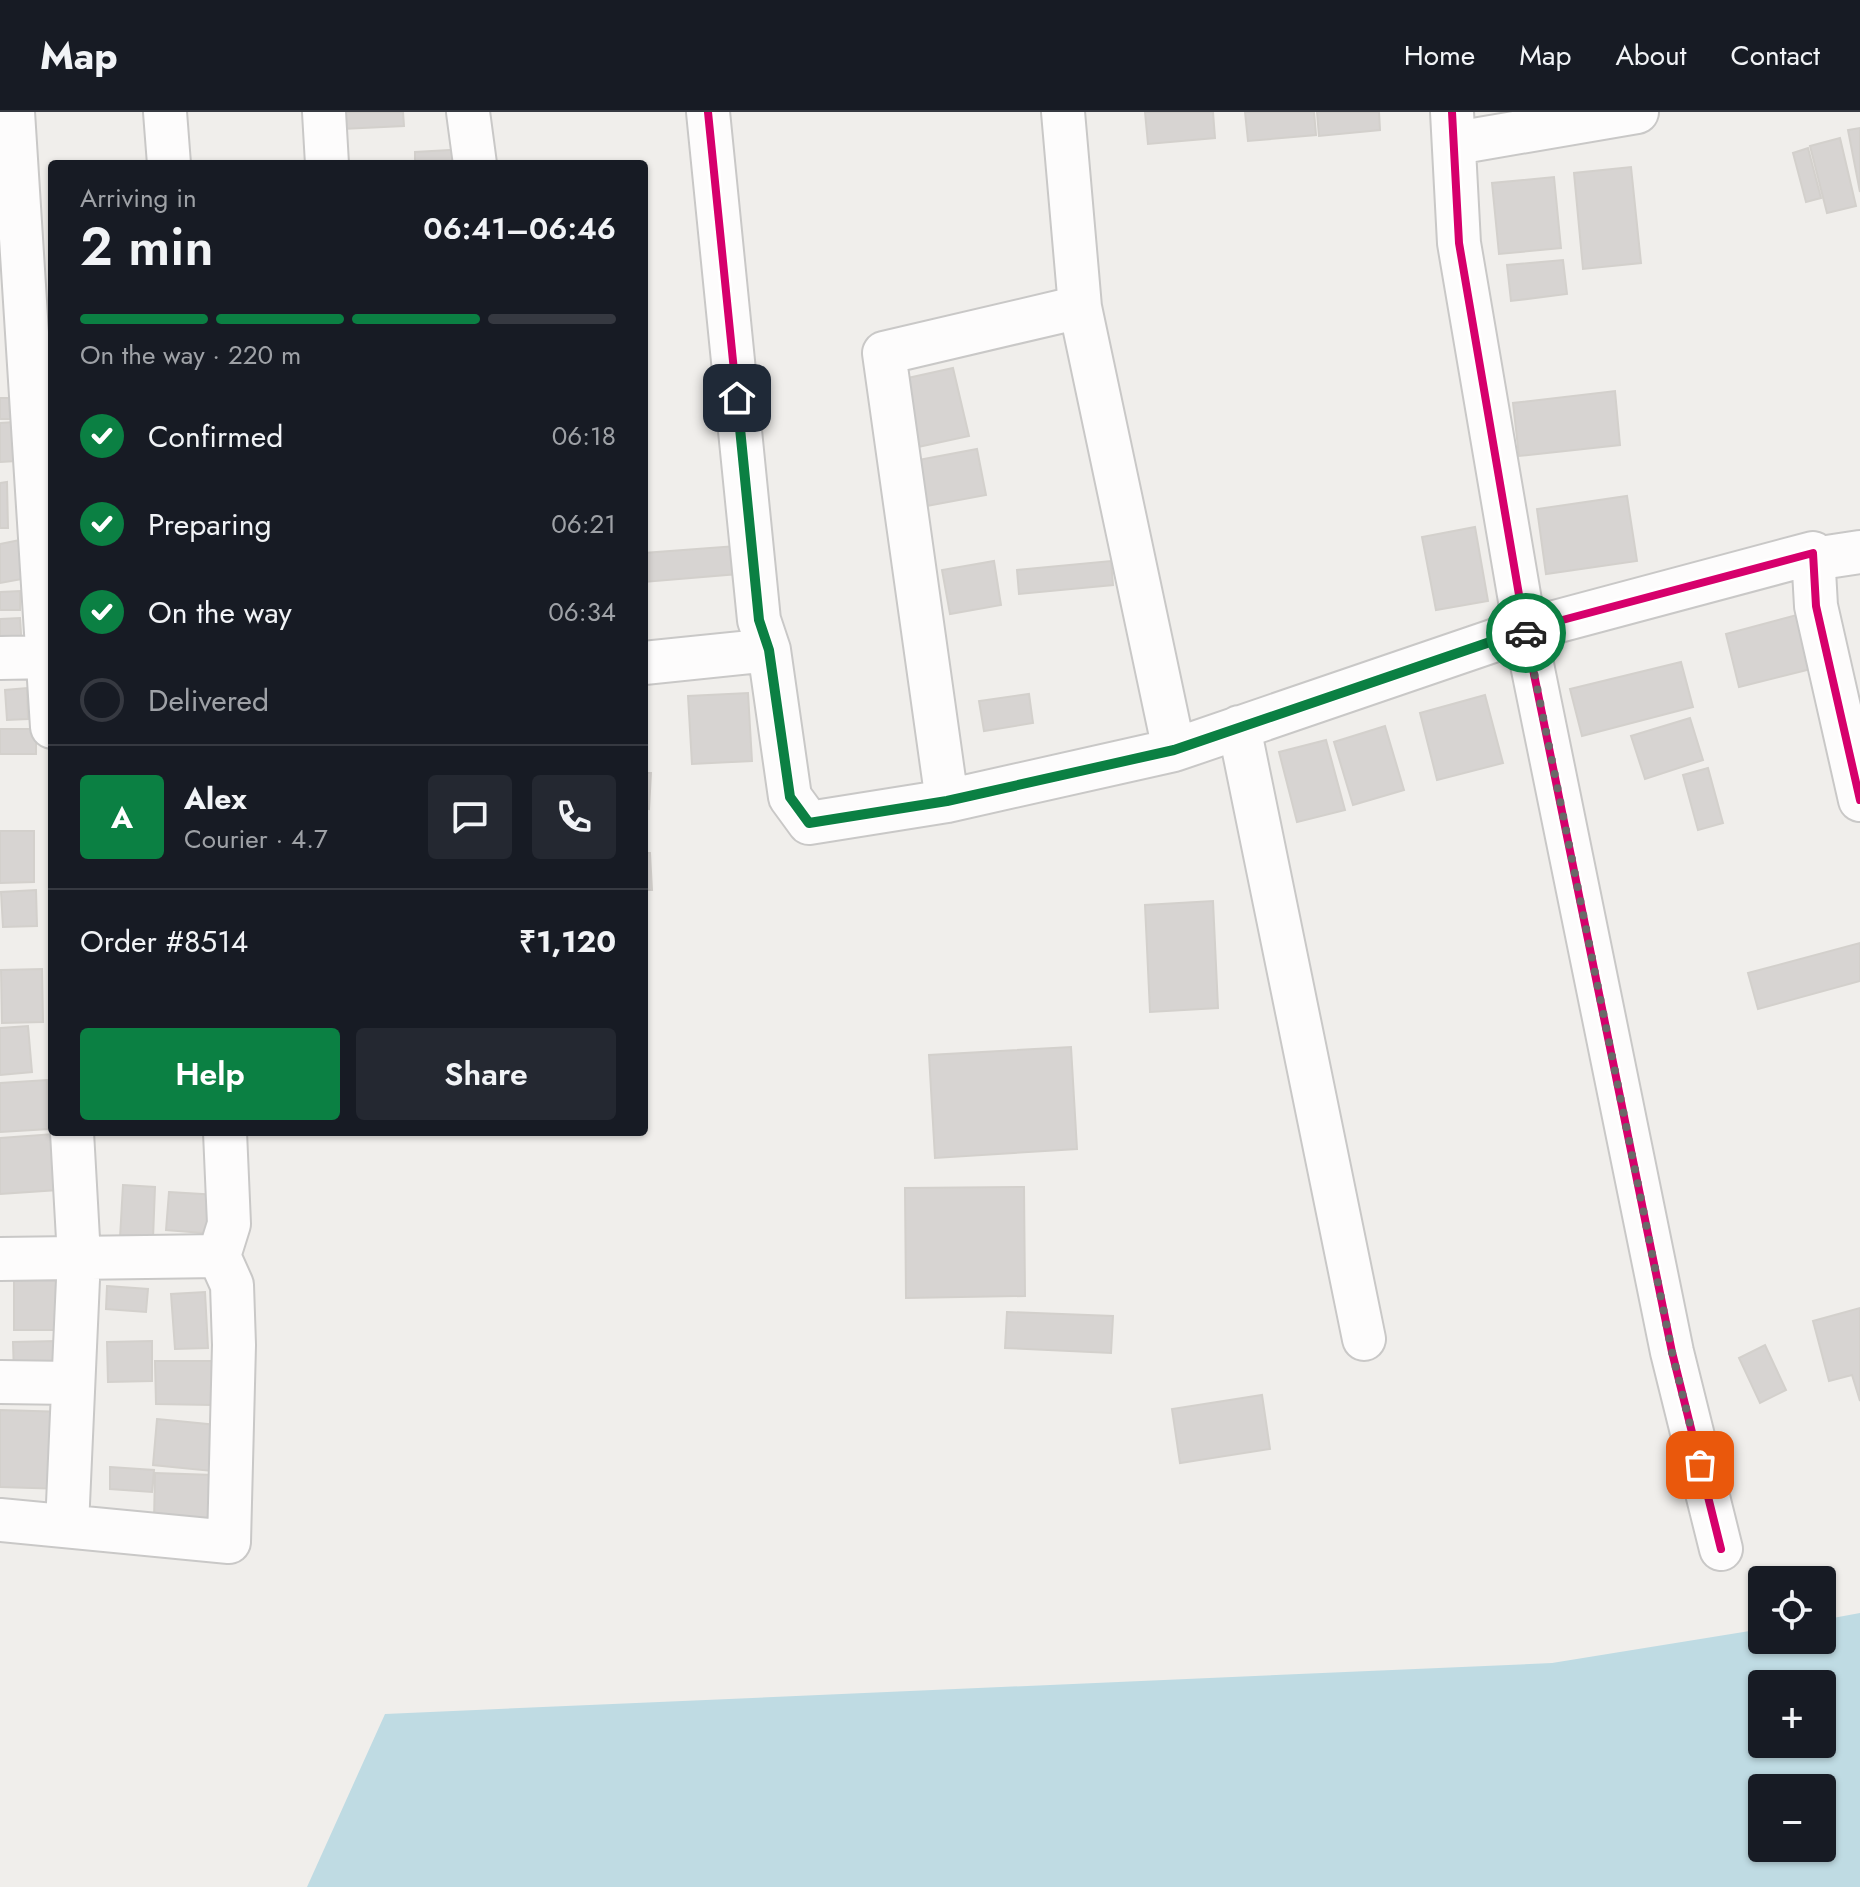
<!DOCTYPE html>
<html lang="en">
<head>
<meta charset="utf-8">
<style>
  :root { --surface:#171b24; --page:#242831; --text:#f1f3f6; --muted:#9ea1a6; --line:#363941; --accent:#0b8043 }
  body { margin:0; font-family:Jost,sans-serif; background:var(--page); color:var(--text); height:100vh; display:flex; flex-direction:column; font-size:30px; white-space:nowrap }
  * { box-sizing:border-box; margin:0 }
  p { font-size:26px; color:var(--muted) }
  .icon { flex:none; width:44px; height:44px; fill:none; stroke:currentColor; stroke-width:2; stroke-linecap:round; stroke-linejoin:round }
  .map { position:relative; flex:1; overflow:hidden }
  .side { position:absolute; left:48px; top:48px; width:600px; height:976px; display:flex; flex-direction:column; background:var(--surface); border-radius:8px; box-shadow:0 2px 6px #0004 }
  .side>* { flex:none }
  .controls { position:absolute; left:1748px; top:1454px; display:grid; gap:16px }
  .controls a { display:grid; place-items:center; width:88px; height:88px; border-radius:8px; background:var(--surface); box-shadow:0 2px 6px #0004; font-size:40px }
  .pin { position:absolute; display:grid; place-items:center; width:68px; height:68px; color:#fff; margin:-34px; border-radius:16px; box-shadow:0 4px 12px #0006 }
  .courier { position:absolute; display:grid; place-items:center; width:80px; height:80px; margin:-40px; border:6px solid #0b8043; border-radius:50%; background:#fff; color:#222; box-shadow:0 2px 10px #0007 }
  .headline em { font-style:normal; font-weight:600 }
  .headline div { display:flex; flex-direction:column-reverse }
  .headline { display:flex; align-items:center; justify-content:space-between; height:136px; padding:0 32px }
  h1 { font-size:52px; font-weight:600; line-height:60px }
  .bar { display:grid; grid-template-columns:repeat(4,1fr); gap:12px 8px; align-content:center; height:96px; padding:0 32px }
  .bar i { height:10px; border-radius:6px; background:var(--line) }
  .bar .selected { background:var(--accent) }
  .bar p { grid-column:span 4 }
  .line { display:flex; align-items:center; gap:20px; padding:0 32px; border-top:2px solid var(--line) }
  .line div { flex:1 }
  .round { display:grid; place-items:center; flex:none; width:84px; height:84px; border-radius:8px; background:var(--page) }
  ol { padding:0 32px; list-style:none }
  li { display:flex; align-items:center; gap:24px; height:88px }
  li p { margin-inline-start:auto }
  li .icon { padding:8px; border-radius:50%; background:var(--accent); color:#fff; stroke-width:4 }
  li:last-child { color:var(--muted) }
  li i { width:44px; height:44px; border:4px solid var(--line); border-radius:50% }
  .primary-button { display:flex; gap:16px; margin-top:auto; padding:16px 32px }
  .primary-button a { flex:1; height:92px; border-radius:8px; background:var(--accent); color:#fff; font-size:32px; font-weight:600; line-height:92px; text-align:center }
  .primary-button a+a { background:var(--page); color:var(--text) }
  header { display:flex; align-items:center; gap:48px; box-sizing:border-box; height:112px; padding:0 40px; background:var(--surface); border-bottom:2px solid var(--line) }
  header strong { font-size:38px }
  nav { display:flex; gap:44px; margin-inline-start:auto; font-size:28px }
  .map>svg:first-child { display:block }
  .water { fill:#bfdbe3; fill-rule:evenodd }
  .building { fill:#d7d4d2; stroke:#d3d0cc; stroke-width:2 }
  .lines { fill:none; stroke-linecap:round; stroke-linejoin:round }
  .minor-casing { stroke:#c9c8c7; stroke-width:46 }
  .minor { stroke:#fdfcfc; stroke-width:42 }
  .cycleway-casing { stroke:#fff; stroke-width:13 }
  .cycleway { stroke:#d6006c; stroke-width:8 }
  .done { stroke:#6a6968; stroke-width:8; stroke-dasharray:0 14.4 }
  .route { stroke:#0b8043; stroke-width:10 }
</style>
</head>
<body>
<header>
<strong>Map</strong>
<nav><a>Home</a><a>Map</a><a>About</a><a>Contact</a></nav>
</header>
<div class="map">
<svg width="1860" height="1775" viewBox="0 0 1860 1775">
  <rect width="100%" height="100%" fill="#f0eeeb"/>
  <path class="water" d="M1860,1501V1775H307L385,1602L1552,1551L1762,1517V1528H1822V1508ZM1762,1572H1822V1632H1762ZM1762,1676H1822V1736H1762Z"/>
  <path class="building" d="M341,0H403L404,14L342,17Z
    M1145,0H1213L1215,26L1148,32Z
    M1245,0H1314L1316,23L1248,29Z
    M1317,0H1379L1380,18L1319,24Z
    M1860,16V80L1848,18Z
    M1840,26L1856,94L1827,101L1810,34Z
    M1808,36L1821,86L1806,90L1793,41Z
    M467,37L468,52H415V40Z
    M1631,55L1641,151L1583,157L1574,61Z
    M1554,65L1561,136L1499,142L1492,71Z
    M1563,148L1567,182L1511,189L1507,153Z
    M953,256L969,324L918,335L903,267Z
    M1615,279L1620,333L1519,344L1513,291Z
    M0,286H9L10,307H0Z
    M14,310L16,349L0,350V311Z
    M977,337L986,383L921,395L913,349Z
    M7,370L8,416H0V371Z
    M1627,384L1637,449L1546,462L1537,397Z
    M1475,415L1488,489L1436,498L1422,425Z
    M25,427L33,465L0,471V432Z
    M736,434L738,462L644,470V441Z
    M994,449L1001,493L950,502L942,458Z
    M1111,449L1113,473L1019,482L1017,458Z
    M20,479V498H0V480Z
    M1797,503L1811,557L1739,575L1726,522Z
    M20,506L22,536L0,537V507Z
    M1681,550L1693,595L1582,624L1570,577Z
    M27,576L28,607L7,608L5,578Z
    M748,581L752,649L692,652L688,584Z
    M1029,582L1033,611L984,619L979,589Z
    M1485,583L1503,651L1437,668L1420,601Z
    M1690,606L1703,648L1645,667L1631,624Z
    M1385,614L1404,678L1353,693L1334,630Z
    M0,617H36V642H0Z
    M1326,628L1345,698L1297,710L1279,640Z
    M1708,656L1723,711L1698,718L1683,663Z
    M644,661H651L649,697L644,696Z
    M0,719H34V770L0,771Z
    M644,741H650L652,778H644Z
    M36,778L37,814L3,815L1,780Z
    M1213,789L1218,896L1150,900L1145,793Z
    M1860,831V869L1758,897L1748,861Z
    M42,857L43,910L2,911L1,858Z
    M28,914L32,960L0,963V916Z
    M1071,935L1077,1037L935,1046L929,943Z
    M47,968L49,1017L0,1020V971Z
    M54,1022L58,1078L0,1082V1026Z
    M123,1073L155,1075L153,1127L120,1126Z
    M1024,1075L1025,1184L906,1186L905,1076Z
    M169,1080L218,1083L215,1122L166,1118Z
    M63,1168L64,1218H14V1169Z
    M107,1174L148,1177L146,1200L106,1197Z
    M205,1180L208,1236L175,1237L171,1182Z
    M1860,1196V1289L1852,1263L1829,1269L1813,1209Z
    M1007,1200L1113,1204L1111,1241L1005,1236Z
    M56,1229L57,1261L14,1263L13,1230Z
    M152,1229V1269L108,1270L107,1230Z
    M1765,1233L1786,1278L1760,1291L1739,1246Z
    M155,1249H212V1293L156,1292Z
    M1262,1283L1270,1337L1180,1351L1172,1297Z
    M0,1298L66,1300L63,1377L0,1375Z
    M157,1307L217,1313L212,1359L153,1353Z
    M110,1355L154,1358L152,1380L110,1377Z
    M155,1361L214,1363L213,1410L154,1409Z"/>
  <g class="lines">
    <defs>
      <path id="minor" d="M13,0L52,615
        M165,0L169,52
        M324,0L327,52
        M468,0L475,52
        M708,0L759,508L769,538L790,685L809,711L947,689L1174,638L1525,518L1813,441L1816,494L1860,688
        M1063,0L1080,195L1174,638
        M1452,0L1459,131L1525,518L1672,1240L1721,1437
        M1456,31L1637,0
        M1827,445L1860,440
        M0,546L52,545
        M644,551L769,538
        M1239,615L1364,1227
        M947,689L884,241L1080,195
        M0,1147L219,1144
        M0,1270L73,1271
        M0,1408L229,1430L234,1233L232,1173L219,1144L229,1112L225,1020
        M67,1414L79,1145L72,1020"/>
    </defs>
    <use href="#minor" class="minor-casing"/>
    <use href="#minor" class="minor"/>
    <defs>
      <path id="cycleway" d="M708,0L759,508L769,538L790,685L809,711L947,689L1174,638L1525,518L1813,441L1816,494L1860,688
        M1452,0L1459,131L1525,518L1672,1240L1721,1437"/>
    </defs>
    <use href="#cycleway" class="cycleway-casing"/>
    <use href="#cycleway" class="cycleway"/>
  </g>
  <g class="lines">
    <path class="done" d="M1526,521L1672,1240L1700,1353"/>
    <path class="route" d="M737,286L759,508L769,538L790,685L809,711L947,689L1174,638L1525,518L1526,521"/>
  </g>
</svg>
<div class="controls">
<a><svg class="icon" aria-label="locate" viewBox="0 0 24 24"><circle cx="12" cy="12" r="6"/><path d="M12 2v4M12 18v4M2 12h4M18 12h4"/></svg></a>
<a>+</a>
<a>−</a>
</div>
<div class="pin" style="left:1700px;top:1353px;background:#ea580c"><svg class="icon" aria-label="bag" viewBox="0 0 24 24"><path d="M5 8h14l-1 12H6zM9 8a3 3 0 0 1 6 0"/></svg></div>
<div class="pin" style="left:737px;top:286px;background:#1f2937"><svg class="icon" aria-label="home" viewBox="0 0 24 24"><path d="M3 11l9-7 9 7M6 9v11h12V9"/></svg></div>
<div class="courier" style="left:1526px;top:521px"><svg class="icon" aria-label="car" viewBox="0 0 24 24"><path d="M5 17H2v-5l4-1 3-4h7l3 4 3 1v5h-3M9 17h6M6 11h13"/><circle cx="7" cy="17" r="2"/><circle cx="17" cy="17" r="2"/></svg></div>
<section class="side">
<div class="headline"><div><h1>2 min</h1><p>Arriving in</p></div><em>06:41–06:46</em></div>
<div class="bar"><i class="selected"></i><i class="selected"></i><i class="selected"></i><i></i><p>On the way · 220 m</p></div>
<ol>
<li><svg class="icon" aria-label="check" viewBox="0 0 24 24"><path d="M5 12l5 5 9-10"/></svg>Confirmed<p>06:18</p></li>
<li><svg class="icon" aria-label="check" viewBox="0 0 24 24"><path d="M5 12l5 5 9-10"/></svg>Preparing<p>06:21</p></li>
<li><svg class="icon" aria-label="check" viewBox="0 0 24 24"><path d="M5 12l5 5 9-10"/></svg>On the way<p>06:34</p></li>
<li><i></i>Delivered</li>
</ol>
<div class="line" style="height:144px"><b class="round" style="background:var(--accent);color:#fff">A</b><div><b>Alex</b><p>Courier · 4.7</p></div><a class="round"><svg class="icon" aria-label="chat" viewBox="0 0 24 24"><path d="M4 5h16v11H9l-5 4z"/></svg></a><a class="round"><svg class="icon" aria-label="phone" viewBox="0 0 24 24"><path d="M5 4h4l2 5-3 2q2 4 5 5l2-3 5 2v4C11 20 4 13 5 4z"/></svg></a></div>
<div class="line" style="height:104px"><div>Order #8514</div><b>₹1,120</b></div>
<div class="primary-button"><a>Help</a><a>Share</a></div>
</section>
</div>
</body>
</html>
